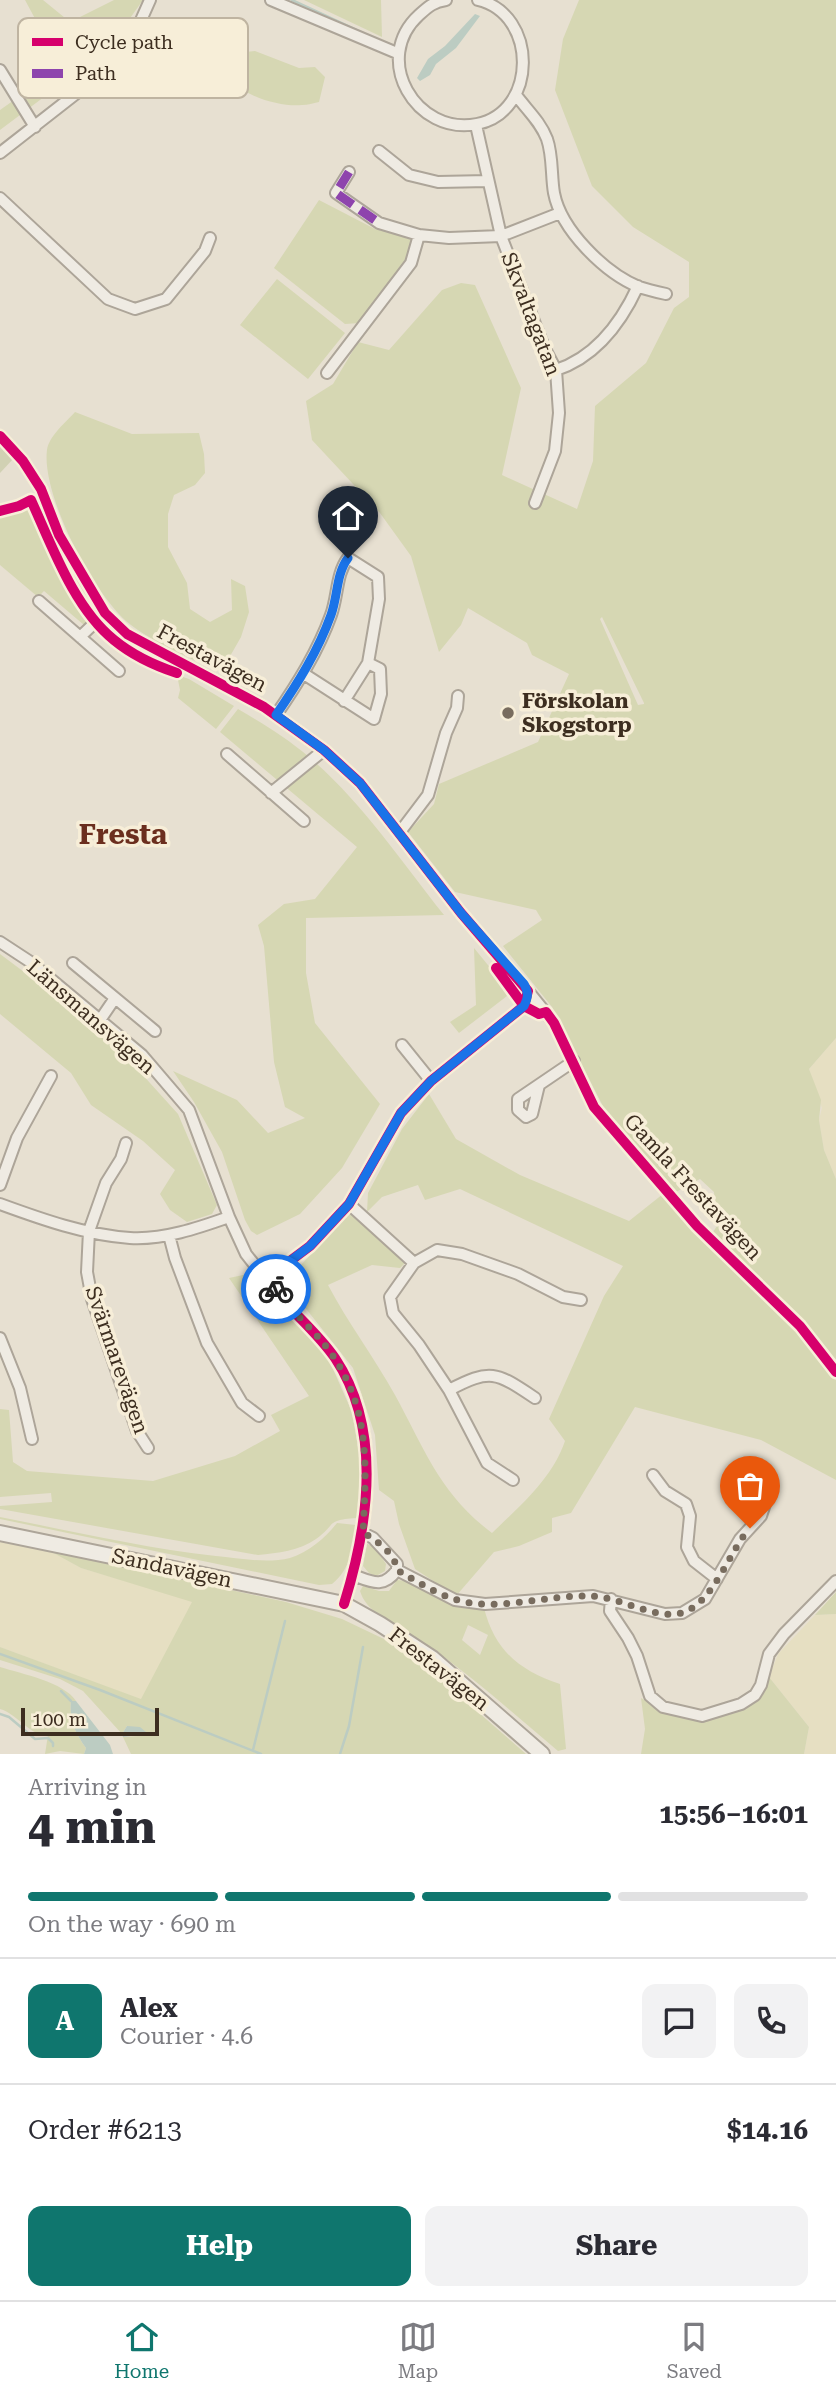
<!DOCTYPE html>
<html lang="en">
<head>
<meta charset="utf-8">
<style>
  :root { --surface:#fff; --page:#f2f2f3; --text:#2b2b33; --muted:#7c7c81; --line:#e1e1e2; --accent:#0f766e }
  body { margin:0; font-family:"Roboto Serif",serif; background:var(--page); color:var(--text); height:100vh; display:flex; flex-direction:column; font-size:26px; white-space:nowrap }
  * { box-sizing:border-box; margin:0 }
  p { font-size:23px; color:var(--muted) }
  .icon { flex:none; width:38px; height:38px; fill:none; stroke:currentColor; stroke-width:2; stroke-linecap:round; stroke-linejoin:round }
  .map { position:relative; height:1754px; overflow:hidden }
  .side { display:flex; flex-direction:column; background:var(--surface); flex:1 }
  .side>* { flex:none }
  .scale { position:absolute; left:21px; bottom:18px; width:138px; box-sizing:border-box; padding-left:7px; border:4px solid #3d2e20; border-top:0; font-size:19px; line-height:24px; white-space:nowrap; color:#3d2e20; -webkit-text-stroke:5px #f7eed8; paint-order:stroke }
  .pin { position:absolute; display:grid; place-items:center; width:60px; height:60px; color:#fff; margin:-72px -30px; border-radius:50% 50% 50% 0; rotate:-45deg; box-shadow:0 0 7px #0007 }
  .pin .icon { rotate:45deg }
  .courier { position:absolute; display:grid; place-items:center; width:70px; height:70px; margin:-35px; border:5px solid #1a73e8; border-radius:50%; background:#fff; color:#222; box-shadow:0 2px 9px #0007 }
  .headline em { font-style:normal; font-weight:700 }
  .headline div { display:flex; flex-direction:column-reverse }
  .headline { display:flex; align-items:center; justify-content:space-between; height:119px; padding:0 28px }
  h1 { font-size:46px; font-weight:700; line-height:52px }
  .bar { display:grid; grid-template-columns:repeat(4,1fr); gap:10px 7px; align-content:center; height:84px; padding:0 28px }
  .bar i { height:9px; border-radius:5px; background:var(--line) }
  .bar .selected { background:var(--accent) }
  .bar p { grid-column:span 4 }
  .line { display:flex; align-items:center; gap:18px; padding:0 28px; border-top:2px solid var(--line) }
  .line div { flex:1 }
  .round { display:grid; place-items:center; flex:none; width:74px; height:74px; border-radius:14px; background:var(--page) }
  .action { display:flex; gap:14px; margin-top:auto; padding:14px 28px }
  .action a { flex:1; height:80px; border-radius:14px; background:var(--accent); color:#fff; font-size:28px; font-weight:700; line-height:80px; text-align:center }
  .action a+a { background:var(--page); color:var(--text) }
  .dock { display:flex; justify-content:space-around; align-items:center; height:98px; border-top:2px solid var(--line); background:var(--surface); font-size:19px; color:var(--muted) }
  .dock a { display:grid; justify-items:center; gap:4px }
  .dock .selected { color:var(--accent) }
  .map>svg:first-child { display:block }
  .farmland { fill:#e6dfc2 }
  .green { fill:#d6d7b3; fill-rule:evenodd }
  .cemetery { fill:#d1d1b3 }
  .water { fill:#bcccc2 }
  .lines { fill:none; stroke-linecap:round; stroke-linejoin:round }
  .stream { stroke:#bcccc2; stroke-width:2.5 }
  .minor-casing { stroke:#ada599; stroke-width:14 }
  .tertiary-casing { stroke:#ada599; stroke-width:18 }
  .minor { stroke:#efebe3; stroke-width:10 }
  .tertiary { stroke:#efebe3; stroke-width:14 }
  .quiet { stroke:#8e44ad; stroke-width:9; stroke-dasharray:18 9; stroke-linecap:butt }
  .cycleway-casing { stroke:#f7eed8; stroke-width:15 }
  .cycleway { stroke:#d6006c; stroke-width:10 }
  .done { stroke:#786c5e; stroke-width:7; stroke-dasharray:0 12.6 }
  .route { stroke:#1a73e8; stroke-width:9 }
  .poi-dot { fill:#786c5e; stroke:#f7eed8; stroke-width:2.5 }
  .labels { text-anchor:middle; stroke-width:7; stroke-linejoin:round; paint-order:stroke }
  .street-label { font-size:21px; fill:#3d2e20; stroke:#f7eed8 }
  .poi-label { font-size:21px; font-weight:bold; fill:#3d2e20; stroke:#f7eed8; text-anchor:start }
  .district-label { font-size:28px; font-weight:bold; fill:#6b2e1e; stroke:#f7eed8 }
  .key { fill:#f7eed8; stroke:#bfb4a1; stroke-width:2 }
  .key-label { font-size:19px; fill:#3d2e20 }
</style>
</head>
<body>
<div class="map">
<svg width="836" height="1754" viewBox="0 0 836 1754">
  <rect width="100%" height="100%" fill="#e7e0d1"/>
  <path class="farmland" d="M836,1038V1179L824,1150L819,1120L822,1108L809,1069Z
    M0,1540L48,1550L81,1568L193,1601L142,1700L0,1647Z
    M836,1614V1754H804L809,1727L769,1677L778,1654L815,1615Z"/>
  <path class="green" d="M25,0H43L70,22L114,0H143L108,49L0,130V110L61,67Z
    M304,0H381L382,37Z
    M579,0H836V1038L809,1069L821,1100L819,1120L824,1150L836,1179V1360L713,1232L717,1226L714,1192L700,1179L676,1192L607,1114L552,1007L503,946L542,920L536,910L455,892L408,832L434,804L439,784L538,742L569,674L532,655L527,643L468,608L461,625L439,652L411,556L380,513L312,440L306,401L333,384L358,342L389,350L442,290L461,283L475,285L521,388L502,475L577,509L593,461L595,406L646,363L674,308L689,297V262L633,227L592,186L555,90L563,39ZM602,617L644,703V704L638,705L600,619Z
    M255,51L299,68L315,67L325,77L319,102C313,103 308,105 302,105C275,108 215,89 227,54Z
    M319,200L375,229L412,238L406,260L360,323L345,324L274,268Z
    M277,279L345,333L308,379L240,325Z
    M75,412L132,434L199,433L204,454L205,473L195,485L174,495L168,514V547L187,583L190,609L210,622L232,610L231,579L245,586L249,612L241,637L221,672C195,661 153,642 131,625C95,598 41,495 47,450C49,436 66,422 75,412Z
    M39,494L98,609L84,625L44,591L38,597L0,565V511L30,503Z
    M177,675L189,679L234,706L216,729L178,698L180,690Z
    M238,709C262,723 287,738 309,757C361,801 401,861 444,915L306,918V973L315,1023L380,1104L342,1168L300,1214L257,1235L251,1231L245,1220L222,1152L194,1102L173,1071L237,1100L268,1133L305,1118L285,1107L274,1062L264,946L258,925L284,904L315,899L357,847L220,732Z
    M474,948L501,981L507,996L459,1033L450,1022L476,1005Z
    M0,954L103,1031L178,1114L217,1205L212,1214L187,1222L170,1210L160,1194L175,1170L143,1141L91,1105L71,1073L0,1014Z
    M429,1094L456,1139L520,1175L629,1221L663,1194L704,1241L804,1336L827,1364L836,1380V1480L761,1440L635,1407L571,1513L552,1518V1532L519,1546L494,1552L456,1596L415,1569L399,1524L394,1501L379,1490L375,1435L353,1368L303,1305L293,1282L295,1271L350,1214L406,1262L400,1268L372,1265L328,1285C348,1323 374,1357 395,1395C425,1450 440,1494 492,1533C520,1506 552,1479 565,1441L549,1419L604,1296L623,1266L460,1189L425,1200L418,1185L382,1197L367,1212L368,1193L402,1129Z
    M252,1273L329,1360L352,1412L361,1465L357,1518C325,1520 337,1524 316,1539C299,1551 278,1553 258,1555L0,1509V1506L52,1502L51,1493L0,1497V1409L9,1410L13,1462L27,1471L153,1481L235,1456L280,1431L271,1415L309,1396L229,1278Z
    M0,1517C72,1531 143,1548 216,1556C239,1558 266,1564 290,1558C309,1552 325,1538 337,1523L356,1525C354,1547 350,1570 332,1584L319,1585L0,1519Z
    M367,1544L374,1546L386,1564L385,1571L376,1576L369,1573L363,1566Z
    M48,1550L286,1602L342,1619L407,1650L526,1754H131L123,1737L138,1736L127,1726L122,1734L83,1691L60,1679L0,1660V1647L141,1699L192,1602L81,1568Z
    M397,1580L407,1581L484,1608C495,1651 520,1671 560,1684L566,1749L558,1751C508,1709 459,1664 403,1629C387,1619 366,1611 360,1591L363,1586L379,1591H389ZM468,1625L488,1635L480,1655L462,1640Z
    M836,1592V1614L815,1615Z
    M0,1667C22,1674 64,1682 76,1701H71C69,1720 75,1733 86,1748L84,1754L60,1751L45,1754L48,1735C29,1736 18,1714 0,1709Z
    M769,1677L809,1727L804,1754H641L645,1729L641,1698C658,1708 679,1720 699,1719C718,1719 747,1704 763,1695Z"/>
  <path class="cemetery" d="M0,443L14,458L0,473Z"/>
  <path class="water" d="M475,14L480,16L456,48L436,64L430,75L420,81L417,78L428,59L445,46Z
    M71,1701H76L110,1745L113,1754H84L86,1748C75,1733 69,1720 71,1701Z
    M127,1726L140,1727L146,1732V1734L123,1737L122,1734Z"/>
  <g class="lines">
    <path class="stream" d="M292,0L365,34
      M0,1654L100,1690L261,1754
      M61,1691L71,1701
      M0,1714L9,1717L35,1739L48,1738L53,1743V1746
      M253,1750L285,1621
      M340,1754L349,1726L363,1647"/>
    <defs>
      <path id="minor" d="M271,0L397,53
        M446,0C433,2 428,7 419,15C371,59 416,136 477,124C538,112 538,14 478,0
        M0,70L35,127
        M516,95C527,110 540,121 547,139C553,156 551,176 554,193C561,230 605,273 639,287C648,290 657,292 666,294
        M476,125L501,236L544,347L556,370L559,413L555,451L535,503
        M379,151L409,175L438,182L488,181
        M0,153L105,71L138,27L150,0
        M349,172L336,193L379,223L419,235L449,238L501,236L560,213
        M0,198L108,299L135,309L166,299L205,251L210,238
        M556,370C596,357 621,323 638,286
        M327,373L411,263L419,235
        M0,436L23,461L41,489L59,535L105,613L127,634L264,707L324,750L360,783L461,913L528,991L524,1006L431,1081L401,1113L349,1204L310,1246L286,1264L274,1277L275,1286L281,1298C298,1317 320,1336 335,1358C383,1430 368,1527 344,1604
        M39,601L119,671
        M80,637L105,613
        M304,674L374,719L381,694L380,669L368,663
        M276,715C298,683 318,651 331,615C338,596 336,574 348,558L378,577L379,599L368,663L344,701
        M227,754L304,821
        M271,793L324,750
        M400,832L428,795L446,733L457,708L458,696
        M0,942L29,961L142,1055L189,1110L229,1217L246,1254L257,1268L274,1277
        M73,963L155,1031
        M528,991L554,1023L594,1107L697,1226
        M100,1020L115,998
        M402,1045L431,1081
        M539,1085L532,1114L526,1117L518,1110V1099L574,1061
        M126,1143L121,1159L106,1183L89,1231L87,1272L92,1299L137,1431L148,1448
        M0,1185L17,1138L51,1076
        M0,1204C41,1219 86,1235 130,1238C163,1240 198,1228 229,1217
        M349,1204L414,1263
        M169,1235L175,1258L207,1343L242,1403L259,1416
        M0,1338L20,1388L32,1439
        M449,1390C491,1368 496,1372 535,1398
        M653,1475L665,1491L686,1504L690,1516L687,1547L694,1561L717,1579
        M513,1480L487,1463L449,1390L419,1345L393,1313L390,1297L414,1263L437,1250L462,1254L518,1274L563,1297L581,1300
        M363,1533L373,1538L397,1564V1570L455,1600L485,1604L593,1596L665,1614L682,1613L705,1599L740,1539L761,1516L767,1498
        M353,1575C372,1582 383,1589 397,1570
        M611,1599L610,1611L628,1638L637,1656L650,1696L663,1707L702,1716L741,1704L755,1695L761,1685L769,1654L784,1634L836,1581"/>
      <path id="tertiary" d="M0,1533L344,1604L380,1624L432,1658L542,1754"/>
    </defs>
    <use href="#minor" class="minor-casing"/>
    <use href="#tertiary" class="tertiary-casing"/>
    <use href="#minor" class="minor"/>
    <use href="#tertiary" class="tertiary"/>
    <path class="quiet" d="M349,172L336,193L379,223"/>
    <defs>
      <path id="cycleway" d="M0,436L23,461L41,489L59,535L105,613L127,634L264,707L324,750L360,783L461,913L528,991L524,1006L431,1081L401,1113L349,1204L310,1246L286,1264L274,1277L275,1286L281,1298C298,1317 320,1336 335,1358C383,1430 368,1527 344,1604
        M0,511L19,506L31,500C52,546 74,608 114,640C131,654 156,666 177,673
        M496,968L524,1006L539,1014L546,1012L554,1023L594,1107L697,1226L800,1326L836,1372"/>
    </defs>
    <use href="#cycleway" class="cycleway-casing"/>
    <use href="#cycleway" class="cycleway"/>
  </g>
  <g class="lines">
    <path class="done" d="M276,1289L281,1298C298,1317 321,1337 335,1359C371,1414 366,1471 363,1533C376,1539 396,1555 397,1570C415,1580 434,1593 454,1599C496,1613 549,1594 592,1596C620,1597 655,1620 681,1613C713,1605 729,1551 750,1528"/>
    <path class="route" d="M276,1289L274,1277L286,1264L310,1246L349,1204L401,1113L431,1081L524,1006C528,998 529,993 524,984L461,913L360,783L324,750L276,715C298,683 318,651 331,615C338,596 336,574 348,558"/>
  </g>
  <circle class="poi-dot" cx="508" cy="713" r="7"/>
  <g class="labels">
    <g class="street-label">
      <text transform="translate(531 314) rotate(69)" y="7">Skvaltagatan</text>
      <text transform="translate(212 658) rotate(28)" y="7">Frestavägen</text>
      <text transform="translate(91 1017) rotate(41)" y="7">Länsmansvägen</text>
      <text transform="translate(693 1187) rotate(47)" y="7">Gamla Frestavägen</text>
      <text transform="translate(117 1360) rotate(71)" y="7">Svärmarevägen</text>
      <text transform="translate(172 1568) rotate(12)" y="7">Sandavägen</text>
      <text transform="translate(439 1669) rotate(38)" y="7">Frestavägen</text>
    </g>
    <g class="poi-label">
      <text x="522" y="708">Förskolan<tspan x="522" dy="24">Skogstorp</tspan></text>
    </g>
    <g class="district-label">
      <text x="123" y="844">Fresta</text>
    </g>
  </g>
  <rect x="18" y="18" width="230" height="80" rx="10" class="key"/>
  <rect x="32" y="38" width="31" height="8" fill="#d6006c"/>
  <rect x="32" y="69" width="31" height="9" fill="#8e44ad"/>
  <g class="key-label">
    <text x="75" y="49">Cycle path</text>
    <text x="75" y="80">Path</text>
  </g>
</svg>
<div class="scale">100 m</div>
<div class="pin" style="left:750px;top:1528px;background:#ea580c"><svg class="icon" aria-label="bag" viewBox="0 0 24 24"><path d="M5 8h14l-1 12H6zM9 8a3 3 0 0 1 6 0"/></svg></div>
<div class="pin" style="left:348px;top:558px;background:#1f2937"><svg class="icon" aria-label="home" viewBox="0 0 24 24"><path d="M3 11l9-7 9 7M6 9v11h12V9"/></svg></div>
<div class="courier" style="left:276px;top:1289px"><svg class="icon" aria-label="bike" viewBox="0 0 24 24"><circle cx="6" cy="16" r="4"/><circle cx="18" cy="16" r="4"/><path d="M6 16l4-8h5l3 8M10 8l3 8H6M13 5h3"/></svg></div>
</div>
<section class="side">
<div class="headline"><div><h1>4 min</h1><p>Arriving in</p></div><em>15:56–16:01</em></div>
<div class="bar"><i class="selected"></i><i class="selected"></i><i class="selected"></i><i></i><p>On the way · 690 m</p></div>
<div class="line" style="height:126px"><b class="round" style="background:var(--accent);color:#fff">A</b><div><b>Alex</b><p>Courier · 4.6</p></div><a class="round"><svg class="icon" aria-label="chat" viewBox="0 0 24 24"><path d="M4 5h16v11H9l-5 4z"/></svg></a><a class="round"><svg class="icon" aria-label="phone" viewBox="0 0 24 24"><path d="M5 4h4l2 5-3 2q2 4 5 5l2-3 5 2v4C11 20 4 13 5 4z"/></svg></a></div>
<div class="line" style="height:91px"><div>Order #6213</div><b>$14.16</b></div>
<div class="action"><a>Help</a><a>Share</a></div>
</section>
<nav class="dock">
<a class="selected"><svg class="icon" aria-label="home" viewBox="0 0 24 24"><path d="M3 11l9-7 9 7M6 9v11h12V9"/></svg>Home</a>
<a><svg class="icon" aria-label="map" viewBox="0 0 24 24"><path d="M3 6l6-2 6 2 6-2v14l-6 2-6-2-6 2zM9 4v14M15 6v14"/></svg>Map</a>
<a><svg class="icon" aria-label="saved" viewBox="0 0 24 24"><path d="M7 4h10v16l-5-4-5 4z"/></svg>Saved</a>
</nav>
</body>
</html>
